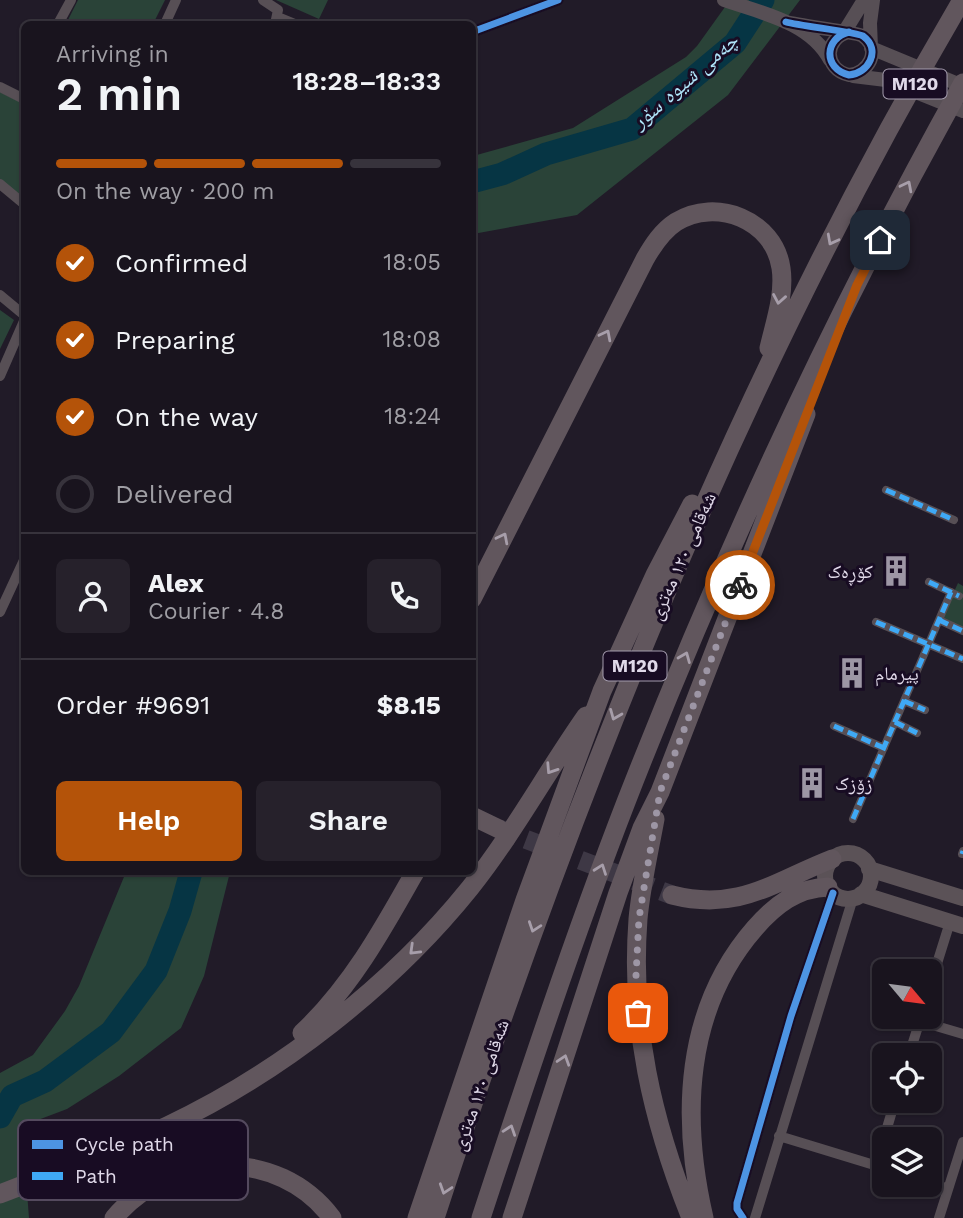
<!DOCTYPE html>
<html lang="en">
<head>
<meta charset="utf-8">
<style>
  :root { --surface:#19141e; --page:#26212b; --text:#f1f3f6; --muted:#9f9ea4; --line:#37333c; --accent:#b45309 }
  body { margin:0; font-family:"Work Sans","Noto Naskh Arabic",sans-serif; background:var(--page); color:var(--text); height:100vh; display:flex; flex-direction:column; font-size:26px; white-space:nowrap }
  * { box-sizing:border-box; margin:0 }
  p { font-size:23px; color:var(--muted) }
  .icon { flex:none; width:38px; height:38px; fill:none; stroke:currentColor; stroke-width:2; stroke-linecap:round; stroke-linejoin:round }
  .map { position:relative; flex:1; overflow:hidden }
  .details { position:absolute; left:21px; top:21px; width:455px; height:854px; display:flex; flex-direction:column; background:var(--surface); border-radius:10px; box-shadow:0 2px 5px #0004,0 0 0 2px var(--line) }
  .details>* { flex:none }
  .needle { width:46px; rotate:119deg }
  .tools { position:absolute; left:872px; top:959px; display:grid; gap:14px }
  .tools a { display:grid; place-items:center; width:70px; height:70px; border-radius:10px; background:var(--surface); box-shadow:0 2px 5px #0004,0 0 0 2px var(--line); font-size:35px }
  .pin { position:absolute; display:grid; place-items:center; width:60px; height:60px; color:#fff; margin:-30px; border-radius:14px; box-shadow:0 4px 10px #0006 }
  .courier { position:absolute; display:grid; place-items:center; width:70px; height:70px; margin:-35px; border:5px solid #b45309; border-radius:50%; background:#fff; color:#222; box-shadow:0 2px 9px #0007 }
  .summary em { font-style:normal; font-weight:600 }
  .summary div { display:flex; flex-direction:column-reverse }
  .summary { display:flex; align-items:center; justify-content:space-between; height:119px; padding:0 35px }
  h1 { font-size:46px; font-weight:600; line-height:52px }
  .bar { display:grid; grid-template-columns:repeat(4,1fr); gap:10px 7px; align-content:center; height:84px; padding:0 35px }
  .bar i { height:9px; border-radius:5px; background:var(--line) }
  .bar .on { background:var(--accent) }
  .bar p { grid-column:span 4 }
  .line { display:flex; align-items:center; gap:18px; padding:0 35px; border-top:2px solid var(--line) }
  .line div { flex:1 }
  .round { display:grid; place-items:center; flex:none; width:74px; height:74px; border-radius:10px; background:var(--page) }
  ol { padding:0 35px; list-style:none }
  li { display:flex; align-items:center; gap:21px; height:77px }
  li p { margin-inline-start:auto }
  li .icon { padding:7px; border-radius:50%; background:var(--accent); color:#fff; stroke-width:4 }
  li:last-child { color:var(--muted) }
  li i { width:38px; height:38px; border:4px solid var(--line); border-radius:50% }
  .primary-button { display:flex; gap:14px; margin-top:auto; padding:14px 35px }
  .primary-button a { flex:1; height:80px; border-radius:10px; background:var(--accent); color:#fff; font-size:28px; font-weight:600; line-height:80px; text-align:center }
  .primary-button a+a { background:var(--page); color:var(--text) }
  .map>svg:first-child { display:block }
  .green { fill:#2a4338 }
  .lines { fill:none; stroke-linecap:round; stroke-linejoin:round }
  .river { stroke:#063544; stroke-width:23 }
  .motorway-tunnel { stroke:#3e3845; stroke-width:19; stroke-dasharray:19 10; stroke-linecap:butt }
  .pedestrian { stroke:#574f55; stroke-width:8 }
  .minor { stroke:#574f55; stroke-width:10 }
  .tertiary { stroke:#574f55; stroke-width:14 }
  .secondary { stroke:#5b5257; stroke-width:16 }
  .motorway { stroke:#61565d; stroke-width:19 }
  .quiet { stroke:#3fa9f5; stroke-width:5; stroke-dasharray:10 5; stroke-linecap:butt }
  .cycleway-casing { stroke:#180c23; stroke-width:11 }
  .cycleway { stroke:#4d94e3; stroke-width:7 }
  .oneway { stroke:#a79eaa }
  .done { stroke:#9d96a5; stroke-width:7; stroke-dasharray:0 12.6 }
  .route { stroke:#b45309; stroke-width:9 }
  .labels { text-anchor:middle; stroke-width:6; stroke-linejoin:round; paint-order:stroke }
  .shield { fill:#180c23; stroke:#a49cae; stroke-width:2 }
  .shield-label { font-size:18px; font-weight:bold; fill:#e0d9e9 }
  .street-label { font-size:19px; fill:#e0d9e9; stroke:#180c23 }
  .poi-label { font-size:19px; fill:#e0d9e9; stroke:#180c23; text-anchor:start }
  .water-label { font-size:21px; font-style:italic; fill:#afe4f9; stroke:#180c23 }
  .key { fill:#180c23; stroke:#544a5e; stroke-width:2 }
  .key-label { font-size:19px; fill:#e0d9e9 }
</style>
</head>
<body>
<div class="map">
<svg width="963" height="1218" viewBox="0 0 963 1218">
  <rect width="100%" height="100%" fill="#211b28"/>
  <path class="green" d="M78,0H165L153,24H66Z
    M276,0H328L319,19Z
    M730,0H800L728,95L577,215L473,234V156L573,128L686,57L697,46Z
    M0,92L24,104V198L0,180Z
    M0,310L14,320L0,349Z
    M958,583L963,586V629L941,620Z
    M126,872H230L204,976L181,1028L119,1076L67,1109L22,1126L29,1218H0V1073L33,1055L65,1011L79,986Z"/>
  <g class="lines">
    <path class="river" d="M472,182L502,174L546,154L632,129L735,43L763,0
      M0,1117L12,1096L45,1081L111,1032L156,971L180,911L191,872"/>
    <path class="motorway-tunnel" d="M499,829L672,895"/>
    <path class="pedestrian" d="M886,490L954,520
      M929,582L959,596
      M939,620L963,631
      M876,622L963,659
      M904,701L925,710
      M895,722L917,733
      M834,726L884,748
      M853,819L951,592
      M962,854L963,851"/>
    <path class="minor" d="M263,0L278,10L275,24
      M278,17L295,24
      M58,24L71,0
      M165,24L176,0
      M472,32L558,0
      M0,87L24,99
      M0,184L24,204
      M0,295L24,315
      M0,376L24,321
      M0,612L24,560
      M929,989L950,922
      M919,1021L963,1034
      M909,1055L921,1017
      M779,1136L884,1168
      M876,1165L895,1101
      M929,1182L948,1189
      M743,1218L737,1209V1203L791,1016L833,893
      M755,1218L853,898
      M939,1218L963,1142"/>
    <path class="tertiary" d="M724,0C761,13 810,22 830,60
      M873,0L870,23L871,48L963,86
      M786,22C800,26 857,32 863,36C882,50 868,74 849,75C823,69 824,38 849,32
      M843,34L864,0
      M853,76L886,80L963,111"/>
    <path class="secondary" d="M825 876a23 23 0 1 1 46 0a23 23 0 1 1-46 0Z
      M869,869L963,898
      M861,894L963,926"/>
    <path class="motorway" d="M472,599L645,259C653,245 662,231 676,222C716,197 774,220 781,268C785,294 775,322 769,348
      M472,816L499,829
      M655,819C649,852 641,886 638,919C630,1026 652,1120 691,1218
      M672,895C739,912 773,882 832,859
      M302,1033C351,987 383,929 415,872
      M0,1194C56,1172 113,1151 167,1126C280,1073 392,985 470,888C513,834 546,773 586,716
      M114,1218C170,1151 278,1146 332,1218
      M417,1218L525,900L602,691L655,575L692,504
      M435,1218C572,797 737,382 962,0
      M481,1218C527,1078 573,939 626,802C722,556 834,314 963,83
      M512,1218L618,893L642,828L660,792L806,414
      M704,1218C681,1118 684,1009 755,928C775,905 797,888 828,887"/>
    <path class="quiet" d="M886,490L954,520
      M929,582L959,596
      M939,620L963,631
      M876,622L963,659
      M904,701L925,710
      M895,722L917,733
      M834,726L884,748
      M853,819L951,592
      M962,854L963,851"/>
    <defs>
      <path id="cycleway" d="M786,22C800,26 857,32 863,36C882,50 868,74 849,75C823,69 824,38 849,32
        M472,32L558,0
        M743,1218L737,1209V1203L791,1016L833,893"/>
    </defs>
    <use href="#cycleway" class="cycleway-casing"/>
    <use href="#cycleway" class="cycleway"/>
  </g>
  <defs><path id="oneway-chevron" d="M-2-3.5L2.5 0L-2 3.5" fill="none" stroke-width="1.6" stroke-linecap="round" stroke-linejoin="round" transform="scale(1.75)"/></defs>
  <g class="oneway">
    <use href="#oneway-chevron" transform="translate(907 186) rotate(-63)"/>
    <use href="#oneway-chevron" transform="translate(832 240) rotate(118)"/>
    <use href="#oneway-chevron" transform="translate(779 299) rotate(100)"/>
    <use href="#oneway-chevron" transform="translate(606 335) rotate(-63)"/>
    <use href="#oneway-chevron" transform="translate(503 538) rotate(-63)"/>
    <use href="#oneway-chevron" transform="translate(685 657) rotate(-68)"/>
    <use href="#oneway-chevron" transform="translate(615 715) rotate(112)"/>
    <use href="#oneway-chevron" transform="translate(551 769) rotate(123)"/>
    <use href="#oneway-chevron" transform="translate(601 869) rotate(-70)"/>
    <use href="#oneway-chevron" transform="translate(534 927) rotate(109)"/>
    <use href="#oneway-chevron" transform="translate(414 950) rotate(136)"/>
    <use href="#oneway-chevron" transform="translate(564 1060) rotate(-72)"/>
    <use href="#oneway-chevron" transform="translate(510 1130) rotate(-71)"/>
    <use href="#oneway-chevron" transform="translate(445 1189) rotate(108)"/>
  </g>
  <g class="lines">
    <path class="done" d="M638,1013L636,975L639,918L660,792L740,585"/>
    <path class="route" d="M740,585L857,285L880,240"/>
  </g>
  <defs>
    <symbol id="building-bare" viewBox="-9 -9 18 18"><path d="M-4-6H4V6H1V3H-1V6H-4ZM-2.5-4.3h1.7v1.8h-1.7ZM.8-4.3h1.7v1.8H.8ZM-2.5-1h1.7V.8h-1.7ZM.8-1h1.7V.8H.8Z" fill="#9d96a5" stroke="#180c23" stroke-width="2.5" paint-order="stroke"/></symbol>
  </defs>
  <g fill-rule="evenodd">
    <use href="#building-bare" x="874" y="549" width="44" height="44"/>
    <use href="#building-bare" x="830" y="651" width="44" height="44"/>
    <use href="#building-bare" x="790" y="761" width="44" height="44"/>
  </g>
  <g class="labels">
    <g class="shield">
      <rect x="883.5" y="69.5" width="63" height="29" rx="5"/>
      <rect x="603.5" y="651.5" width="63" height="29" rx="5"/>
    </g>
    <g class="shield-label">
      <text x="915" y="90">M120</text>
      <text x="635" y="672">M120</text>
    </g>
    <g class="street-label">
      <text transform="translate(682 556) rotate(-66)" y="7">شەقامی ١٢٠ مەتری</text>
      <text transform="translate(480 1085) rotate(-71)" y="7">شەقامی ١٢٠ مەتری</text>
    </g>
    <g class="poi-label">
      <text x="873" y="578" text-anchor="end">کۆڕەک</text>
      <text x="875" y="680">پیرمام</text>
      <text x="835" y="790">زۆزک</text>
    </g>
    <g class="water-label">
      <text transform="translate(685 81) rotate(-41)" y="7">چەمی شیوە سۆر</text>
    </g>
  </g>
  <rect x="18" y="1120" width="230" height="80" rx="10" class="key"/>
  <rect x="32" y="1140" width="31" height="9" fill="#4d94e3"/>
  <rect x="32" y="1172" width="31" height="8" fill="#3fa9f5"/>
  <g class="key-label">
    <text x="75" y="1151">Cycle path</text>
    <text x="75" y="1183">Path</text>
  </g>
</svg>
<div class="tools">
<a><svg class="needle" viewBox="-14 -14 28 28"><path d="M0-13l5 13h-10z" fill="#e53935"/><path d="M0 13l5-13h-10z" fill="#9f9ea4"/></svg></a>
<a><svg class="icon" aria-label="locate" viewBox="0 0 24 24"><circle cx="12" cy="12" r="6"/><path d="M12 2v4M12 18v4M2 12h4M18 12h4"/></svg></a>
<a><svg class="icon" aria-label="layers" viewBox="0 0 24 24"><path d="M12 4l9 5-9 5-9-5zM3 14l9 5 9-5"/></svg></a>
</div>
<div class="pin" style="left:638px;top:1013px;background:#ea580c"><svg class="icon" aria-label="bag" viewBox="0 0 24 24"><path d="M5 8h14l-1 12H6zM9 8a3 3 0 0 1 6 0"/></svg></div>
<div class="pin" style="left:880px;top:240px;background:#1f2937"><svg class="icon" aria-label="home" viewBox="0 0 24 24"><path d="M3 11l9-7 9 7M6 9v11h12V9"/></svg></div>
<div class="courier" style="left:740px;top:585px"><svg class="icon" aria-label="bike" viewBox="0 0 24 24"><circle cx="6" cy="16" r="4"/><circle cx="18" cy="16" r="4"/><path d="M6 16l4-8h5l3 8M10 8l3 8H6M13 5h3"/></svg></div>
<section class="details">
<div class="summary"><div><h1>2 min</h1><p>Arriving in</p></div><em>18:28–18:33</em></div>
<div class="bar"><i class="on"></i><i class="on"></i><i class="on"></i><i></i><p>On the way · 200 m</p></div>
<ol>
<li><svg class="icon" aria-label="check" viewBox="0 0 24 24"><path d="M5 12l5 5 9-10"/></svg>Confirmed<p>18:05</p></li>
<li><svg class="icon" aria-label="check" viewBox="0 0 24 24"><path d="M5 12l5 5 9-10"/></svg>Preparing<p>18:08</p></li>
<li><svg class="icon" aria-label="check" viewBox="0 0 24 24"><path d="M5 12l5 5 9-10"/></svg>On the way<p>18:24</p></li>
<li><i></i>Delivered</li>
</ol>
<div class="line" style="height:126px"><a class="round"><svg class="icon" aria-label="person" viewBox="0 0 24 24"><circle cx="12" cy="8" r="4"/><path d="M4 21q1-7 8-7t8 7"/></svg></a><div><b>Alex</b><p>Courier · 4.8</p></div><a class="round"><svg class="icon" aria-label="phone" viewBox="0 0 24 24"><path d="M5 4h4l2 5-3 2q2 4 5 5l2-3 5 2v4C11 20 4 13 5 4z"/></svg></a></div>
<div class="line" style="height:91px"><div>Order #9691</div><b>$8.15</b></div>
<div class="primary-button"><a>Help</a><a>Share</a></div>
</section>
</div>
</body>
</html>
